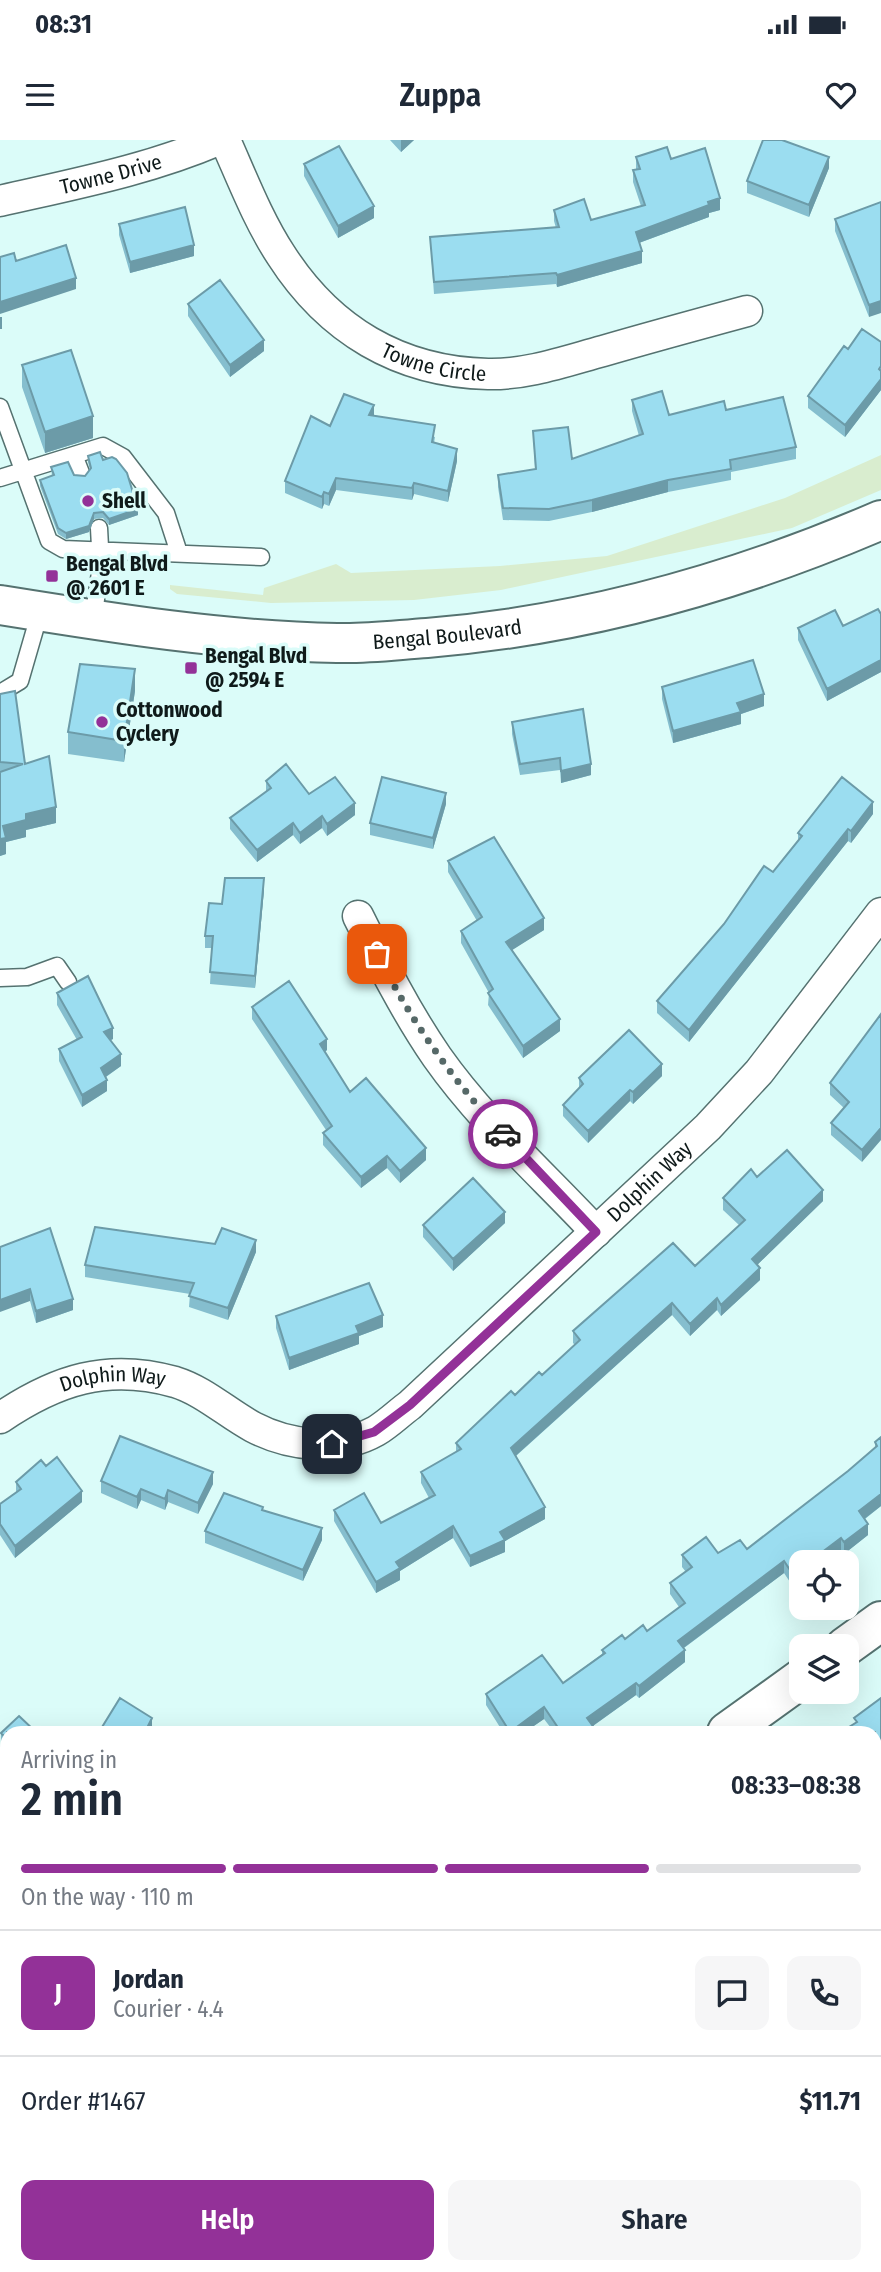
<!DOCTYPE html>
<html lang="en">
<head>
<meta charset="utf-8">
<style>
  :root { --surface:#fff; --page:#f6f6f7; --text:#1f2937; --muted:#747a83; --line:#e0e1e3; --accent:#933198 }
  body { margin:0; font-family:"Fira Sans Condensed",sans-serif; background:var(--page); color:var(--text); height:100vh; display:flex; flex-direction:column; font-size:26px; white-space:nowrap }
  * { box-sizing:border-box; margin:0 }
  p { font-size:23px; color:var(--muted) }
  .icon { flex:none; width:38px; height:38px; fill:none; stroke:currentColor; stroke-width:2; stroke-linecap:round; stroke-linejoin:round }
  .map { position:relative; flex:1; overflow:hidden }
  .details { position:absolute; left:0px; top:1586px; width:882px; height:548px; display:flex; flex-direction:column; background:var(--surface); border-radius:21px 21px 0 0; box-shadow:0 7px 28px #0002 }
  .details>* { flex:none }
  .fabs { position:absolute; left:789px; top:1410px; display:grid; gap:14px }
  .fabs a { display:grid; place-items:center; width:70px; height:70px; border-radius:14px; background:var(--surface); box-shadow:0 7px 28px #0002; font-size:35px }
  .pin { position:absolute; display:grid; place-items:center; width:60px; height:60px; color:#fff; margin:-30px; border-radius:14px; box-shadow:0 4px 10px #0006 }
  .courier { position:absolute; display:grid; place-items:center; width:70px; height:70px; margin:-35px; border:5px solid #933198; border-radius:50%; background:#fff; color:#222; box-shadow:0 2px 9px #0007 }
  .headline em { font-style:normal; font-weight:600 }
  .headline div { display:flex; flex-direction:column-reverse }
  .headline { display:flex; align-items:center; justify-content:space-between; height:119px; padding:0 21px }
  h1 { font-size:46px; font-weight:600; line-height:52px }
  .bar { display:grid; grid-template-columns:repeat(4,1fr); gap:10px 7px; align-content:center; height:84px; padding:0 21px }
  .bar i { height:9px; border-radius:5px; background:var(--line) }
  .bar .current { background:var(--accent) }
  .bar p { grid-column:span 4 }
  .line { display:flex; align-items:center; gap:18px; padding:0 21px; border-top:2px solid var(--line) }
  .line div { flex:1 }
  .round { display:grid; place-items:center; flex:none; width:74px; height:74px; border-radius:14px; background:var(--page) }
  .action { display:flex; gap:14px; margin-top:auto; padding:14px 21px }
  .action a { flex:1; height:80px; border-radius:14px; background:var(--accent); color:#fff; font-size:28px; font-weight:600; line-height:80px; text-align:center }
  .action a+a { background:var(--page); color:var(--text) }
  .status { display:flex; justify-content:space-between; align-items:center; height:49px; padding:0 35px; background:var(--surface); direction:ltr }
  .status svg { height:19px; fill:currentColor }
  header { display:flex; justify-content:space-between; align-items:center; height:91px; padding:0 21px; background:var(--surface); font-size:32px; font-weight:600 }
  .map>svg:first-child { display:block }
  .green { fill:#d9edcf }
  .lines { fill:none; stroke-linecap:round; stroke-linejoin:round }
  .service-casing { stroke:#557270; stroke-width:19 }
  .minor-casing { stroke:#557270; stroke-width:33 }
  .tertiary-casing { stroke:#557270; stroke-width:42 }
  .secondary-casing { stroke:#557270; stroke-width:42 }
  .service { stroke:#fff; stroke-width:16 }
  .minor { stroke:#fff; stroke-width:30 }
  .tertiary { stroke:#fff; stroke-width:38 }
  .secondary { stroke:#fff; stroke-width:38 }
  .wall { fill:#85bece }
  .shaded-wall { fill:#6c9ba8 }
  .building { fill:#9bddf0; stroke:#6c9ba8; stroke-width:2 }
  .done { stroke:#566968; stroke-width:7; stroke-dasharray:0 12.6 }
  .route { stroke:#933198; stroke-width:9 }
  .poi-dot { fill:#933198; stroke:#dbfcf9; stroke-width:2.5 }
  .labels { text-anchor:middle; stroke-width:7; stroke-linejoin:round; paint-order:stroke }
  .street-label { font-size:21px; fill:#0f1a1a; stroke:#dbfcf9 }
  .poi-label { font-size:21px; font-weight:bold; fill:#0f1a1a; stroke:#dbfcf9; text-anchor:start }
</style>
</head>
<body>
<div class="status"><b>08:31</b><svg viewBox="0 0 49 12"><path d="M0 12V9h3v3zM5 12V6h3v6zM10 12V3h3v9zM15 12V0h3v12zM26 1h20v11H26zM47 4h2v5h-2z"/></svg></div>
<header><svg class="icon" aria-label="menu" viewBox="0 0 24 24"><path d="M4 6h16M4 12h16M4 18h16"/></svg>Zuppa<svg class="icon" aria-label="heart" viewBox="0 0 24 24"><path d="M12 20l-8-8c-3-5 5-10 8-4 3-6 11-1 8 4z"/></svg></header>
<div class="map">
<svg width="881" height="2132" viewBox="0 0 881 2132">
  <rect width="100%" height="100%" fill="#dbfcf9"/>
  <path class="green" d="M881,315V350L792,388L501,450L414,460L271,463L177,454L170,449V445L263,455L264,448L336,424L351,433L500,426L607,416L785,358Z"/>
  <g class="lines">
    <defs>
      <path id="service" d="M0,267L49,401L63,409L261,417
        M74,315L81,333
        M0,338L103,306L123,317L166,373L179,413
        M93,479L101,426L99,388
        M0,553L20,541L40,472
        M0,838L27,837L57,826L68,842"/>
      <g id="minor">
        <path id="s1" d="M225,0C242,38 258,80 281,115C329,190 399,232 488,234C527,235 566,221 603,211C651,197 699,184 747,171"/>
        <path id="s2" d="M0,61C74,44 148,30 218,0"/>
        <path d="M358,776C382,824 406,872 437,917C482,981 543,1035 596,1092"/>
        <path id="s3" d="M0,1278C56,1240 107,1223 175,1242C204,1251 227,1273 253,1287C289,1306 339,1312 376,1291C388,1284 399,1273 410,1265L708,987L759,932L881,773"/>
        <path d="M0,1884L7,1875"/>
      </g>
      <path id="tertiary" d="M845,1507L881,1481
        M727,1592L802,1538
        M875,2068L881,2063
        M408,2132L411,2126"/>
      <g id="secondary">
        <path id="s4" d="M0,465C112,483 223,501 337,503C367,504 397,500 427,498C585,485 735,443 881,380"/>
      </g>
    </defs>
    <use href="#service" class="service-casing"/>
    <use href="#minor" class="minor-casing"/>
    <use href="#tertiary" class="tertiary-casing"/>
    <use href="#secondary" class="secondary-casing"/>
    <use href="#service" class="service"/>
    <use href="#minor" class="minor"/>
    <use href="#tertiary" class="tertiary"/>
    <use href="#secondary" class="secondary"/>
  </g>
  <path class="wall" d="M390,0H414L401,12Z
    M636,17L671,19L720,70L709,73V77L639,103L642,123L557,147L556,144L434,154L430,97L556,88L554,81V70L591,80L641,66L633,42V30H636Z
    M304,24L374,78L338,98L304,36Z
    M829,28L809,77L747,53V41Z
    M881,62L869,177L835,91V79Z
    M119,84L194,116L130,133L119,95Z
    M188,164L264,211L230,237L188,176Z
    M881,202V250L845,297L808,268V256L848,209Z
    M22,225L93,298L45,313L22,247Z
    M632,260L669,275L726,270L796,307V319L731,332V340L668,352L592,372L549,381L503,380L498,347V335L535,329L533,291L572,319L639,296L632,271Z
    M374,276L435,297L434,303L457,321L448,362L414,354L412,360L336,350L329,366L324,364L322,369L285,353V341L330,286Z
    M88,316L103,320L138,375L109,385L103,378L94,379L89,392L66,399L58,394L40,346V340L52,336L51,327L74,335L85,336L90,330L88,322Z
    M881,474V532L827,561L798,500V488L843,486Z
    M662,547L764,566L741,574V584L673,603L662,559Z
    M135,551L124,622L68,614V592Z
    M0,554L25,624L56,683L26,690V697L6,702V714L0,716Z
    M512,582L591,635L561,643L560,630L520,635L512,594Z
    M266,641L309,654L355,675L327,696L322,688L300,704L293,695L257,722L230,689V678L266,652Z
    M446,664L433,709L370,695V683Z
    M873,674L851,703L848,701L689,902L657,873V861L773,732L798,701V693Z
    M448,721L544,790L511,810L560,891L523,918L488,865L489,853L461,803V791L477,781L448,732Z
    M264,750L255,848L210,844L212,808H205V796L222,764Z
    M57,853L113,899L111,900L121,926L106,937L107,951L82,967L59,921V909L77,900L57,865Z
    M252,867L327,910L325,912L350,952L426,1020L400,1043L387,1028L361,1048L323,1005V993L326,990L252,879Z
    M881,874L862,1022L831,995V983L844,968L830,955V943Z
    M662,936L633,964L630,961L588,1003L563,976V965L579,949V938Z
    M757,1037L823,1061L757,1125L760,1140L721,1176L717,1170L690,1196L672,1175L516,1316L545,1379L505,1401V1412L470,1427L453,1398L400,1431V1440L376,1453L334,1381V1370L381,1383L429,1358L421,1343V1332L456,1312V1303L515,1255L542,1235L575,1205L573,1203V1191L695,1126L739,1085L723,1070V1058Z
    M505,1083L453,1131L423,1097V1085Z
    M215,1104L256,1112L228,1180L189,1167L190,1154L85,1137V1125Z
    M0,1107L73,1170L36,1183L30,1161Z
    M276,1176L383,1187L359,1196V1204L289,1230L276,1188Z
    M881,1297V1366L865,1379L868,1395L844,1414L841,1410L823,1423H802V1433L790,1442L784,1433L684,1508L685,1522L639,1558L636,1555L593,1586L595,1592H554L544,1579L525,1592H503L486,1565V1554L563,1543L602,1514V1510L625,1499L647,1491L679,1467L670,1454V1443L686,1432L682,1427V1415L718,1413L747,1409L848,1331L875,1308V1302Z
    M46,1326L82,1362L15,1418L0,1395V1364L16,1352V1342Z
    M101,1341L213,1344L198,1374L168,1362L165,1370L141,1360L137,1369L101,1353Z
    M263,1370L322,1400L303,1441L205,1403V1391Z
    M7,1592V1651L0,1644V1608L2,1606L1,1604V1593Z"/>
  <path class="shaded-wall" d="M401,0H414L401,12Z
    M829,17V28L809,77V65Z
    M720,58V70L709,73V77L636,104V92L708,62Z
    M374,66V78L338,98V86Z
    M194,105V116L130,133V122Z
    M642,111V123L557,147V135Z
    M76,138V149L0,174V162Z
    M881,161V173L869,177V165Z
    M0,177H2V189H0Z
    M264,200V211L230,237V225Z
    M881,239V250L845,297V285Z
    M374,265V276L369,275Z
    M93,276V298L45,313V292Z
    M457,309V321L448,362V351Z
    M336,338V350L329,366V354Z
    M668,340V352L592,372V360Z
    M414,343V354L412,360V348Z
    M324,352V364L322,369V357Z
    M138,369V375L109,385V379Z
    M94,373V379L89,392L66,399V393Z
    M881,520V532L827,561V549Z
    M135,529V551L124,622V601Z
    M764,554V566L741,574V584L673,603V591L737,563Z
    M591,624V635L561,643V631Z
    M446,653V664L433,709V698Z
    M873,662V674L851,703V691Z
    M355,663V675L327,696V684Z
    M56,667V683L26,690V697L6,702V714L0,716V699L3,686L26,674Z
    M322,676V688L300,704V693Z
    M293,683V695L257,722V710Z
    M848,689V701L689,902V890Z
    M264,738V750L255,848V836Z
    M544,778V790L506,814V802Z
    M560,879V891L523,918V906Z
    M113,888V899L104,903V892Z
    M327,899V910L320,915V904Z
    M121,914V926L101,940V928Z
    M662,924V936L633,964V952Z
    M107,940V951L82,967V955Z
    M630,950V961L588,1003V991Z
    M881,988V1000L862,1022V1010Z
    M426,1008V1020L400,1043V1031Z
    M387,1016V1028L361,1048V1037Z
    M823,1050V1061L752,1130V1119Z
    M505,1072V1083L453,1131V1119Z
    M256,1100V1112L228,1180V1168Z
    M760,1128V1140L721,1176V1165Z
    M30,1149V1161L0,1172V1160Z
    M717,1158V1170L690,1196V1184Z
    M73,1159V1170L36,1183V1171Z
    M672,1163V1175L511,1320V1308Z
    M383,1175V1187L359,1196V1204L289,1230V1218L356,1186Z
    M213,1332V1344L198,1374V1363Z
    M141,1349V1360L137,1369V1357Z
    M168,1350V1362L165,1370V1359Z
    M82,1351V1362L15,1418V1406Z
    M881,1354V1366L859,1383V1371Z
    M545,1367V1379L505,1401V1412L470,1427V1416L500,1392Z
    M868,1384V1395L844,1414V1402Z
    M453,1386V1398L400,1431V1440L376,1453V1442L396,1422Z
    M322,1388V1400L303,1441V1430Z
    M841,1398V1410L823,1423H813V1419Z
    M810,1415V1423H802V1433L790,1442V1430Z
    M784,1421V1433L678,1512V1501Z
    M685,1510V1522L639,1558V1546Z
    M636,1543V1555L587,1590V1578Z
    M544,1567V1579L525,1592H510Z
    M152,1578V1590L151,1592H145Z
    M881,1616V1627L875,1632V1620Z
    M881,1939V1951L875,1965V1953Z
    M310,2126H322L316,2132H305Z
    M561,2126H567L564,2132H557Z"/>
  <path class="building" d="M763,0H782L829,17L809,65L747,41Z
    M339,6L374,66L338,86L304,24Z
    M667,7L671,19L705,8L720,58L708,62L709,65L636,92L642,111L557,135L556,133L434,142L430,97L559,87L554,70L584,59L591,80L645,65L633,30L640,29L636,17Z
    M881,62V161L869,165L835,79Z
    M185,67L194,105L130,122L119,84Z
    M66,105L76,138L0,162V117L14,113L16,121Z
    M220,140L264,200L230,225L188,164Z
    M862,189L881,202V226L879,229L881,231V239L845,285L808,256L844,206L848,209Z
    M71,210L93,276L45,292L22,225Z
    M662,251L669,275L724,261L726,270L783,257L796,307L730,320L731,329L668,340L592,360L549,369L503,368L498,335L536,329L533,291L568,287L572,319L643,294L632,260Z
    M344,254L374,265L369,275L435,285L432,302L457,309L448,351L414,343L412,348L336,338L329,354L324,352L322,357L285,341L311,276L330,286Z
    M100,312L103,320L112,317L116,319L127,333L138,369L109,379L103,372L94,373L89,386L66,393L58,388L40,340L54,335L51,327L68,322L74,335L85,336L91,328L88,316Z
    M878,469L881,474V520L827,549L798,488L835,470L843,486Z
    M753,520L764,554L737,563L741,572L673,591L662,547Z
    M80,524L135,529L124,601L68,592Z
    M15,551L25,624L49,616L56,667L26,674V680L3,686L6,698L0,699V632L23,624L0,622V554Z
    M583,569L591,624L561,631L560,618L520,624L512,582Z
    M286,624L309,654L335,637L355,663L327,684L322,676L300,693L293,683L257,710L230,678L271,648L266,641Z
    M382,637L446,653L433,698L370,683Z
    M842,637L873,662L851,691L848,689L689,890L657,861L724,784L764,726L773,732L802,696L798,693Z
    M494,697L544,778L506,802L560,879L523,906L488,853L493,849L461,791L482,777L448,721Z
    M225,738H264L255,836L210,832L213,796H205L209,763L222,764Z
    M88,836L113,888L104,892L121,914L101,928L107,940L82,955L59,909L82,897L57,853Z
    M289,841L327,899L320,904L350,952L366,938L426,1008L400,1031L387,1016L361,1037L323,993L332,986L252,867Z
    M881,874V988L862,1010L831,983L849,962L830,943Z
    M629,890L662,924L633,952L630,950L588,991L563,965L583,944L579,938Z
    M787,1010L823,1050L752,1119L760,1128L721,1165L717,1158L690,1184L672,1163L511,1308L545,1367L500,1392L505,1400L470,1416L453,1386L396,1422L400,1428L376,1442L334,1370L364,1353L381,1383L435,1355L421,1332L461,1309L456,1303L511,1251L515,1255L539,1232L542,1235L580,1200L573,1191L673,1103L695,1126L745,1080L723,1058L751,1029L757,1037Z
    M473,1038L505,1072L453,1119L423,1085Z
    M95,1087L215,1104L222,1088L256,1100L228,1168L189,1156L194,1143L85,1125Z
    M50,1088L73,1159L36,1171L30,1149L0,1160V1107Z
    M369,1143L383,1175L356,1186L359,1193L289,1218L276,1176Z
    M120,1296L213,1332L198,1363L168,1350L165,1359L141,1349L137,1357L101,1341Z
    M881,1297V1354L859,1371L868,1384L844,1402L841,1398L813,1419L810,1415L790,1430L784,1421L678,1501L685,1510L639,1546L636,1543L587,1578L595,1589L590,1592H561L544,1567L510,1592L486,1554L542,1515L563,1543L605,1513L602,1510L622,1495L625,1499L643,1485L647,1491L685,1463L670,1443L692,1427L682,1415L706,1397L718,1413L740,1400L747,1409L848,1331L877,1306L875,1302Z
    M57,1317L82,1351L15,1406L0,1384V1364L21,1349L16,1342L41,1320L46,1326Z
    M224,1353L263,1367L262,1370L322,1388L303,1430L205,1391Z
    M120,1558L152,1578L145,1592H99Z
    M881,1558V1616L875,1620V1592H841L857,1582L854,1578Z
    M19,1576L36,1592H7V1599L1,1593Z
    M7,1601V1640L0,1632V1608Z
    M875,1886L881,1888V1939L875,1953Z
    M260,2126H310L305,2132H255Z
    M499,2126H561L557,2132H497Z"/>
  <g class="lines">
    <path class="done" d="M377,814C411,880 452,940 503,994"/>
    <path class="route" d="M332,1304L374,1292L410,1265L596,1092L503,994"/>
  </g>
  <g class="poi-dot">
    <circle cx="88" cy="361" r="7"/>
    <rect x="45" y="429" width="14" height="14" rx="3.5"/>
    <rect x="184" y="521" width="14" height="14" rx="3.5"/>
    <circle cx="102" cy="582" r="7"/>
  </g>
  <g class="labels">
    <g class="street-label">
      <text dy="7" stroke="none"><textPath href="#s2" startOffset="114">Towne Drive</textPath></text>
      <text dy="7" stroke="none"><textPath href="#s1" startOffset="322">Towne Circle</textPath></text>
      <text dy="7" stroke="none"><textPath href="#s4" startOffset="450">Bengal Boulevard</textPath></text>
      <text dy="7" stroke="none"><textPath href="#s3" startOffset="774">Dolphin Way</textPath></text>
      <text dy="7" stroke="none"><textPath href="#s3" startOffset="122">Dolphin Way</textPath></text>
    </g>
    <g class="poi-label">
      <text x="102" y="368">Shell</text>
      <text x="66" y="431">Bengal Blvd<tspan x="66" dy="24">@ 2601 E</tspan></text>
      <text x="205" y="523">Bengal Blvd<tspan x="205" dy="24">@ 2594 E</tspan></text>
      <text x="116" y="577">Cottonwood<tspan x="116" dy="24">Cyclery</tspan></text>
    </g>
  </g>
</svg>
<div class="fabs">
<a><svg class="icon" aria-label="locate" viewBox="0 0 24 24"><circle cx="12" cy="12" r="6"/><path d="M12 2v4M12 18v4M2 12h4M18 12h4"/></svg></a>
<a><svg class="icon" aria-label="layers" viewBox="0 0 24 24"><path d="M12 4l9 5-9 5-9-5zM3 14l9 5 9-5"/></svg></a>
</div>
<div class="pin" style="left:377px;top:814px;background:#ea580c"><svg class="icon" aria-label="bag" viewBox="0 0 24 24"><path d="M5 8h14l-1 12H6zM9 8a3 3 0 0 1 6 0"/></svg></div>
<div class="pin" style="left:332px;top:1304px;background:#1f2937"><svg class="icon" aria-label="home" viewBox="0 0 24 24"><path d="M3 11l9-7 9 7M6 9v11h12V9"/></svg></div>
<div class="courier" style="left:503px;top:994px"><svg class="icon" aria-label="car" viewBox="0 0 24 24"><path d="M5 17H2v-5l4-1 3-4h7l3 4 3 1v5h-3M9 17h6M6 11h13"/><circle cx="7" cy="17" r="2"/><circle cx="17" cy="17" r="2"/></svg></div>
<section class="details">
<div class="headline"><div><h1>2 min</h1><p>Arriving in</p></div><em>08:33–08:38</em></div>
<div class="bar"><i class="current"></i><i class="current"></i><i class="current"></i><i></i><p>On the way · 110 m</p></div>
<div class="line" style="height:126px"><b class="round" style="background:var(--accent);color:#fff">J</b><div><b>Jordan</b><p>Courier · 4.4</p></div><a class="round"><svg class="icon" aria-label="chat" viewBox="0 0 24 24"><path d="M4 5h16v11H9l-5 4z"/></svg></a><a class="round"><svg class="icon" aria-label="phone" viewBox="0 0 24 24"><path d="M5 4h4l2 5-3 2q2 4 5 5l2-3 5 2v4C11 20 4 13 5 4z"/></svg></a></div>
<div class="line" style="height:91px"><div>Order #1467</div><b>$11.71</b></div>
<div class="action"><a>Help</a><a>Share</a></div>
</section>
</div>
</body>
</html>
